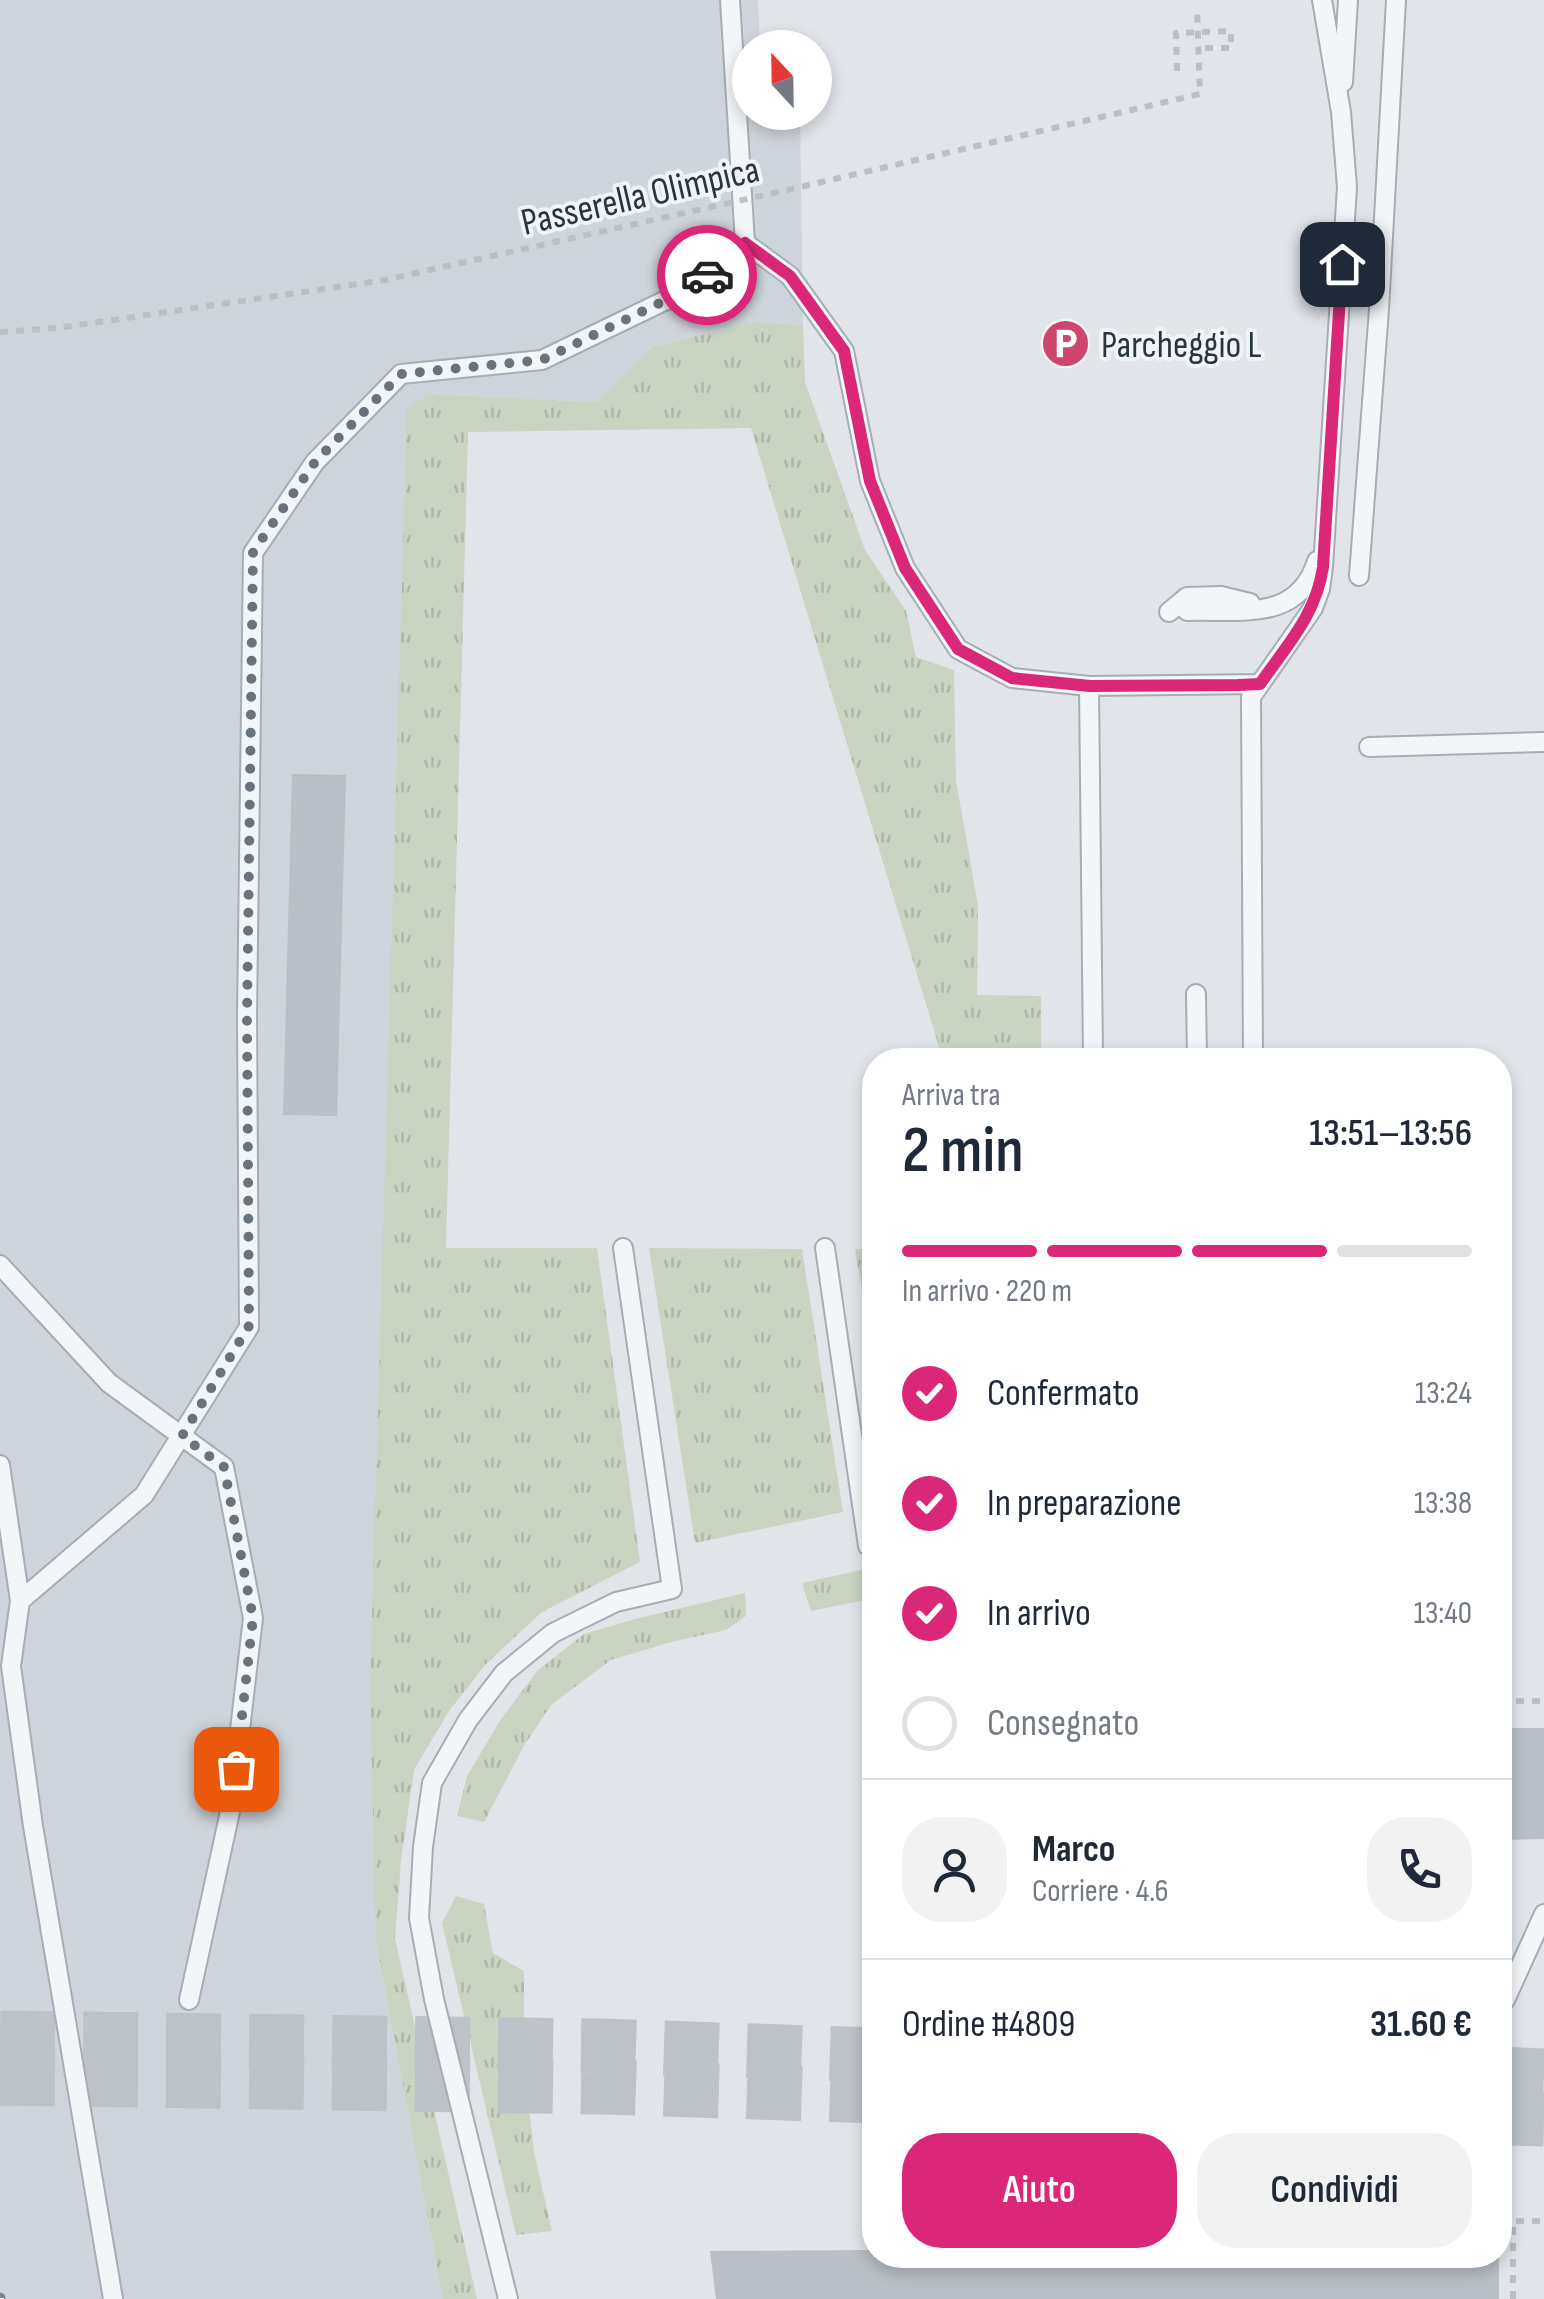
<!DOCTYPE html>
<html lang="it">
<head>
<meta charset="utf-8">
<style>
  :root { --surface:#fff; --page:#f2f2f3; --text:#1f2937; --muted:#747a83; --line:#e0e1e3; --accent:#db2777 }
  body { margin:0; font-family:"Sofia Sans Condensed",sans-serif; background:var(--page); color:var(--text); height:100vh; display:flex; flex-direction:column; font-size:38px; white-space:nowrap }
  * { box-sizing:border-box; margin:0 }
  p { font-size:32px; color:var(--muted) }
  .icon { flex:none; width:55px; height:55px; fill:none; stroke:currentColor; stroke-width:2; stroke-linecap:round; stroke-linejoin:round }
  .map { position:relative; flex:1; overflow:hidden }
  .sheet { position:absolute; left:862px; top:1048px; width:650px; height:1220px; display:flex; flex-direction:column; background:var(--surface); border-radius:40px; box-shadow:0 5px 15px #0003 }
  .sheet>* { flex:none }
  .needle { width:65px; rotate:338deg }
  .buttons { position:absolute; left:732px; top:30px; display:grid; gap:20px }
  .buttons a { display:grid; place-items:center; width:100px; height:100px; border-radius:50%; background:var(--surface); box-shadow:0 5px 15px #0003; font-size:50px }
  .pin { position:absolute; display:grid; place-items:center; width:85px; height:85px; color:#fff; margin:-42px; border-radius:20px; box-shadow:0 5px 15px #0006 }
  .courier { position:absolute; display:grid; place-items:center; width:100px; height:100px; margin:-50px; border:8px solid #db2777; border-radius:50%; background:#fff; color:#222; box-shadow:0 2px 12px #0007 }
  .overview em { font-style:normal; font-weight:600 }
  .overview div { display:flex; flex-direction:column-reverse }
  .overview { display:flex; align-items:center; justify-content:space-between; height:170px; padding:0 40px }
  h1 { font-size:65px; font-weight:600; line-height:75px }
  .bar { display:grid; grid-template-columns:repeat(4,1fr); gap:15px 10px; align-content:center; height:120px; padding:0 40px }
  .bar i { height:12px; border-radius:8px; background:var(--line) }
  .bar .current { background:var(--accent) }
  .bar p { grid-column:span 4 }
  .line { display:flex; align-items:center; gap:25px; padding:0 40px; border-top:2px solid var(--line) }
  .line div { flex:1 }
  .round { display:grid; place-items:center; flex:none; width:105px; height:105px; border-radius:40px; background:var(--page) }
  ol { padding:0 40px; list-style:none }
  li { display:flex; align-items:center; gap:30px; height:110px }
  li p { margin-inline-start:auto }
  li .icon { padding:10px; border-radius:50%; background:var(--accent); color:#fff; stroke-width:4 }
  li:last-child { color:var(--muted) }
  li i { width:55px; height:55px; border:5px solid var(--line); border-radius:50% }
  .action { display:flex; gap:20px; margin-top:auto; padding:20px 40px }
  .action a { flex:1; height:115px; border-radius:40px; background:var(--accent); color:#fff; font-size:40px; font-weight:600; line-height:115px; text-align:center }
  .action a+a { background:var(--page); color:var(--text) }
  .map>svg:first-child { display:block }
  .built { fill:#cfd5dc }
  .grass { fill:url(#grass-tufts) }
  .building { fill:#b8bfc6 }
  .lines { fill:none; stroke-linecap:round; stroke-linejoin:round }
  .primary-tunnel { stroke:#bcc2c8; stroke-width:55; stroke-dasharray:55 28; stroke-linecap:butt }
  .lane-casing { stroke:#a6adb4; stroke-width:22 }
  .path { stroke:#bac0c5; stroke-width:6; stroke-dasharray:8 8; stroke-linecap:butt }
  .lane { stroke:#f3f6f8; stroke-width:18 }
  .rail-casing { stroke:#7a8793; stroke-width:11 }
  .rail { stroke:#f0f4f7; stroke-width:8; stroke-dasharray:22; stroke-linecap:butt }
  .path-bridge { stroke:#bac0c5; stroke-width:6; stroke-dasharray:8 8; stroke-linecap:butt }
  .done { stroke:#69737c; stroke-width:10; stroke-dasharray:0 18 }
  .route { stroke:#db2777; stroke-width:12 }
  .labels { text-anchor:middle; stroke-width:8; stroke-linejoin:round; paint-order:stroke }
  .street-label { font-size:38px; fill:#293541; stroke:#f0f4f7 }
  .poi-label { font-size:38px; fill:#293541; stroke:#f0f4f7; text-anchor:start }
</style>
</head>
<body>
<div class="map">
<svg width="1544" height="2299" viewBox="0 0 1544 2299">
  <defs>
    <pattern id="grass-tufts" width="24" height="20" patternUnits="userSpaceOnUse" patternTransform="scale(2.5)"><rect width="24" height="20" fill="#c9d4c2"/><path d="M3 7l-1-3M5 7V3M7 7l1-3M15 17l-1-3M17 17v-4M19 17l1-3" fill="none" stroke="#adb7a8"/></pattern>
  </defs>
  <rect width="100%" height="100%" fill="#e1e5ea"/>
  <path class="built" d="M0,0H758L760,47L750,48V112L800,113L803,325L755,322L652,347L597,402L429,394L376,1941L443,2299H0Z"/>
  <path class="grass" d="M755,322L803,325L805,382L865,550L906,611L916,657L954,670L956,781L978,905L977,995L1041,996V1060H943L751,428L468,432L446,1248H597L640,1562L542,1612L486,1664L449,1711L414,1770L401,1861L395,1939L477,2299H443L376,1941L370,1686L407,409L429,394L597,402L652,347Z
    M649,1248L802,1249L843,1512L695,1543Z
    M855,1249H875V1369Z
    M875,1567V1598L811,1611L802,1583Z
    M745,1593L746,1616L726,1630L675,1641L611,1660L551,1705L525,1744L484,1822L457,1816L467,1776L499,1722L537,1671L584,1634L635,1619Z
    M456,1896L484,1904L493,1953L524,1971V2062L534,2152L552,2231L516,2235L442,1923Z"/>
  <path class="building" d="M292,774L346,775L337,1116L283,1115Z
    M1500,1728H1544V1839L1500,1840Z
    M875,2250V2255H1499V2299H716L710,2251Z"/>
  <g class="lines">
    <path class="primary-tunnel" d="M0,2038L600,2046L875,2055
      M1500,2074L1544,2076
      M0,2078L605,2087L875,2096
      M1500,2118L1544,2119"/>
    <defs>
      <path id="lane" d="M730,0L745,243L790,276L844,351L870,481L905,568L958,649L1012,678L1089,686L1260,684
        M1343,82L1348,0
        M1359,576L1379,309L1396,0
        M1187,611C1240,609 1298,623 1317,561
        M1169,612L1187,597L1221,596L1250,603
        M1089,686L1093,1060
        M1369,747L1544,742
        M1196,994L1197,1060
        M1253,1060L1251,697L1313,608L1320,589L1323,567L1347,187L1341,112L1322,0
        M825,1248L868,1546
        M0,1265L109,1383L224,1467L253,1618L231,1807L189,2000
        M0,1465L20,1601
        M1505,2000L1544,1914
        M113,2299L33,1826L11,1666L20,1601L144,1495L249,1327L247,1016L253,553L315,462L401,374L542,360L691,288L745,243
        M508,2299L434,1999L419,1918L423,1847L432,1783L468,1720L504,1673L553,1633L616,1602L672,1589L623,1248"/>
    </defs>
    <use href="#lane" class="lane-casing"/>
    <path class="path" d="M1177,71L1176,33L1231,31V48H1198
      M1500,1701H1544
      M1500,2221H1544
      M1513,2299V2222"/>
    <use href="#lane" class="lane"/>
    <defs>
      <path id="rail" d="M0,2298V2299"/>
    </defs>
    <use href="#rail" class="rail-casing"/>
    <use href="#rail" class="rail"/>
    <path class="path-bridge" d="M0,332L58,328L385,280L796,188L1200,94L1197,7"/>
  </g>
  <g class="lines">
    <path class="done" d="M236,1769L253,1618L224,1467L182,1436L249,1326L247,1016L253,552L315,462L401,374L542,360L691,288L707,275"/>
    <path class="route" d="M707,275L745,243L790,276L844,351L870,481L905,568L958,649L1012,678L1090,686L1238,685L1260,684C1287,645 1316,615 1323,567L1342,264"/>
  </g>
  <defs>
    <symbol id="parking-disc" viewBox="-11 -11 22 22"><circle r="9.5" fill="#cf456e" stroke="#f0f4f7"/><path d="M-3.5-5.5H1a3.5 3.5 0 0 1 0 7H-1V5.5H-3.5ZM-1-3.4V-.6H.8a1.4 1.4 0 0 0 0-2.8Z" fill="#fff"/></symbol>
  </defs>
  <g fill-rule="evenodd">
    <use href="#parking-disc" x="1038" y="316" width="55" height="55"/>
  </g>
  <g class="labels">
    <g class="street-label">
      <text transform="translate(640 195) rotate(-13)" y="13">Passerella Olimpica</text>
    </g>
    <g class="poi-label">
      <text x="1101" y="357">Parcheggio L</text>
    </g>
  </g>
</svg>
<div class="buttons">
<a><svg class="needle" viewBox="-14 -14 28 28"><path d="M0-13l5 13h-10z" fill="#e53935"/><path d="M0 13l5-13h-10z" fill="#747a83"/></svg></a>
</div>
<div class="pin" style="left:236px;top:1769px;background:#ea580c"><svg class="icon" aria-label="bag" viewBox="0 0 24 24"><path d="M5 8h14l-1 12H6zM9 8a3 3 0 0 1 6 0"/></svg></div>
<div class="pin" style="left:1342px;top:264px;background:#1f2937"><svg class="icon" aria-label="home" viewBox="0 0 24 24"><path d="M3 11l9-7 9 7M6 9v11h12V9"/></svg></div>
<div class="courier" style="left:707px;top:275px"><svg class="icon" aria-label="car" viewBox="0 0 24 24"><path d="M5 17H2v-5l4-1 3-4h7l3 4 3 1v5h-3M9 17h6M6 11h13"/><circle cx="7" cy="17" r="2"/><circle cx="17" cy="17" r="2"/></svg></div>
<section class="sheet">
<div class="overview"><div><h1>2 min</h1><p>Arriva tra</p></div><em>13:51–13:56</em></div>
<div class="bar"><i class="current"></i><i class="current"></i><i class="current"></i><i></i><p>In arrivo · 220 m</p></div>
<ol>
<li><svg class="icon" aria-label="check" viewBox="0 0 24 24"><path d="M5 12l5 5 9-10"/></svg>Confermato<p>13:24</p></li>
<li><svg class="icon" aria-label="check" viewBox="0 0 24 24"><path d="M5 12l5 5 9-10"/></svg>In preparazione<p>13:38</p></li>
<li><svg class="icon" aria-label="check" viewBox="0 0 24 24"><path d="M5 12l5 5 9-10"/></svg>In arrivo<p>13:40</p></li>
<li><i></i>Consegnato</li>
</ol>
<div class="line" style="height:180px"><a class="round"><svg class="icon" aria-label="person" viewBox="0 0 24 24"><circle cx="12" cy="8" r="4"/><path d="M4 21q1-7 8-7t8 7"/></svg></a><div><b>Marco</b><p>Corriere · 4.6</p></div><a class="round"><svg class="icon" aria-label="phone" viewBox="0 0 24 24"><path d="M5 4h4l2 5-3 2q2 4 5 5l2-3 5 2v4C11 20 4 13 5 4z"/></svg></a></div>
<div class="line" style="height:130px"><div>Ordine #4809</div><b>31.60 €</b></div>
<div class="action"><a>Aiuto</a><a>Condividi</a></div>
</section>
</div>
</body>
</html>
